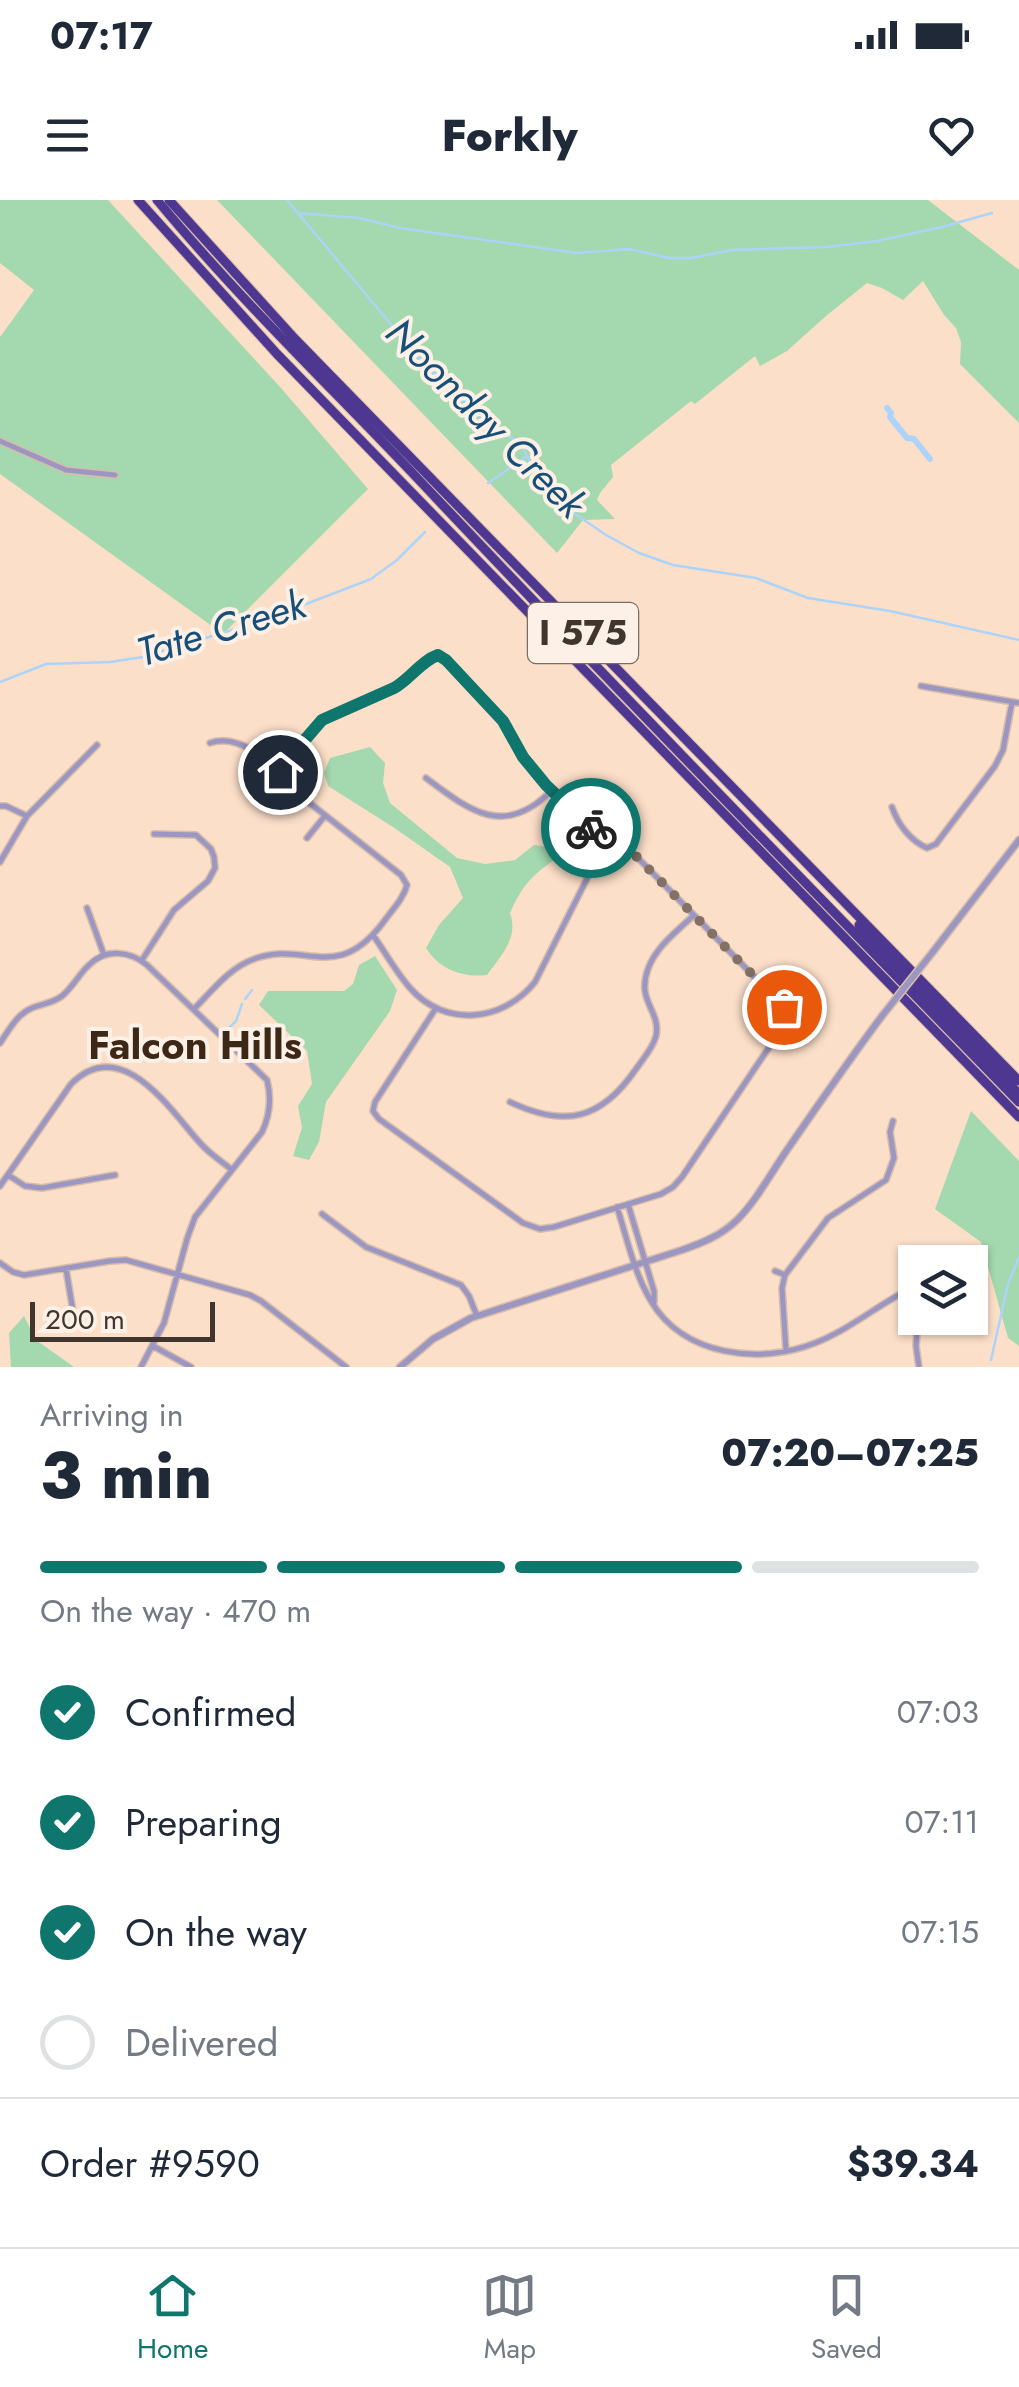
<!DOCTYPE html>
<html lang="en">
<head>
<meta charset="utf-8">
<style>
  :root { --surface:#fff; --page:#f2f2f3; --text:#1f2937; --muted:#747a83; --line:#e0e1e3; --accent:#0f766e }
  body { margin:0; font-family:Jost,sans-serif; background:var(--page); color:var(--text); height:100vh; display:flex; flex-direction:column; font-size:38px; white-space:nowrap }
  * { box-sizing:border-box; margin:0 }
  p { font-size:32px; color:var(--muted) }
  .icon { flex:none; width:55px; height:55px; fill:none; stroke:currentColor; stroke-width:2; stroke-linecap:round; stroke-linejoin:round }
  .map { position:relative; height:1167px; overflow:hidden }
  .panel { display:flex; flex-direction:column; background:var(--surface); flex:1 }
  .panel>* { flex:none }
  .buttons { position:absolute; left:898px; top:1045px; display:grid; gap:20px }
  .buttons a { display:grid; place-items:center; width:90px; height:90px; border-radius:0px; background:var(--surface); box-shadow:0 2px 8px #0004; font-size:50px }
  .scale { position:absolute; left:30px; bottom:25px; width:185px; box-sizing:border-box; padding-left:10px; border:5px solid #41362d; border-top:0; font-size:28px; line-height:35px; white-space:nowrap; color:#41362d; -webkit-text-stroke:8px #fcf0e7; paint-order:stroke }
  .pin { position:absolute; display:grid; place-items:center; width:85px; height:85px; color:#fff; margin:-42px; border:5px solid #fff; border-radius:50%; box-shadow:0 2px 10px #0007 }
  .courier { position:absolute; display:grid; place-items:center; width:100px; height:100px; margin:-50px; border:8px solid #0f766e; border-radius:50%; background:#fff; color:#222; box-shadow:0 2px 12px #0007 }
  .head em { font-style:normal; font-weight:800 }
  .head div { display:flex; flex-direction:column-reverse }
  .head { display:flex; align-items:center; justify-content:space-between; height:170px; padding:0 40px }
  h1 { font-size:65px; font-weight:800; line-height:75px }
  .bar { display:grid; grid-template-columns:repeat(4,1fr); gap:15px 10px; align-content:center; height:120px; padding:0 40px }
  .bar i { height:12px; border-radius:8px; background:var(--line) }
  .bar .current { background:var(--accent) }
  .bar p { grid-column:span 4 }
  .line { display:flex; align-items:center; gap:25px; padding:0 40px; border-top:2px solid var(--line) }
  .line div { flex:1 }
  ol { padding:0 40px; list-style:none }
  li { display:flex; align-items:center; gap:30px; height:110px }
  li p { margin-inline-start:auto }
  li .icon { padding:10px; border-radius:50%; background:var(--accent); color:#fff; stroke-width:4 }
  li:last-child { color:var(--muted) }
  li i { width:55px; height:55px; border:5px solid var(--line); border-radius:50% }
  .status { display:flex; justify-content:space-between; align-items:center; height:70px; padding:0 50px; background:var(--surface); direction:ltr }
  .status svg { height:28px; fill:currentColor }
  header { display:flex; justify-content:space-between; align-items:center; height:130px; padding:0 40px; background:var(--surface); font-size:45px; font-weight:800 }
  .tabs { display:flex; justify-content:space-around; align-items:center; height:140px; border-top:2px solid var(--line); background:var(--surface); font-size:28px; color:var(--muted) }
  .tabs a { display:grid; justify-items:center; gap:5px }
  .tabs .current { color:var(--accent) }
  .map>svg:first-child { display:block }
  .green { fill:#a4d8af }
  .lines { fill:none; stroke-linecap:round; stroke-linejoin:round }
  .stream { stroke:#acd4f8; stroke-width:2.5 }
  .canal { stroke:#acd4f8; stroke-width:6 }
  .minor-casing { stroke:#d7bdaa; stroke-width:8 }
  .tertiary-casing { stroke:#d7bdaa; stroke-width:9 }
  .motorway-casing { stroke:#d7bdaa; stroke-width:11 }
  .minor { stroke:#9b96c2; stroke-width:5 }
  .tertiary { stroke:#9b96c2; stroke-width:6 }
  .motorway { stroke:#4d3791; stroke-width:9 }
  .tertiary-bridge-casing { stroke:#d7bdaa; stroke-width:9; stroke-linecap:butt }
  .tertiary-bridge { stroke:#9b96c2; stroke-width:6 }
  .done { stroke:#827164; stroke-width:10; stroke-dasharray:0 18 }
  .route { stroke:#0f766e; stroke-width:12 }
  .labels { text-anchor:middle; stroke-width:8; stroke-linejoin:round; paint-order:stroke }
  .shield { fill:#fcf0e7; stroke:#796e65; stroke-width:2.5 }
  .shield-label { font-size:35px; font-weight:bold; fill:#41362d }
  .water-label { font-size:40px; font-style:italic; fill:#184f79; stroke:#fcf0e7 }
  .neighbourhood-label { font-size:40px; font-weight:bold; fill:#3d2716; stroke:#fcf0e7 }
</style>
</head>
<body>
<div class="status"><b>07:17</b><svg viewBox="0 0 49 12"><path d="M0 12V9h3v3zM5 12V6h3v6zM10 12V3h3v9zM15 12V0h3v12zM26 1h20v11H26zM47 4h2v5h-2z"/></svg></div>
<header><svg class="icon" aria-label="menu" viewBox="0 0 24 24"><path d="M4 6h16M4 12h16M4 18h16"/></svg>Forkly<svg class="icon" aria-label="heart" viewBox="0 0 24 24"><path d="M12 20l-8-8c-3-5 5-10 8-4 3-6 11-1 8 4z"/></svg></header>
<div class="map">
<svg width="1019" height="1167" viewBox="0 0 1019 1167">
  <rect width="100%" height="100%" fill="#fcdfc9"/>
  <path class="green" d="M0,0H108L281,188L368,289L223,434L0,274V137L34,90L0,63Z
    M217,0H928L1019,70V223L960,164L961,142L956,128L944,115L923,81L903,100L882,88L867,83L826,116L787,151L760,166L755,156L695,204L691,201L611,265L613,277L600,293L597,300L615,319L583,320L557,353Z
    M370,547L385,563L383,583L390,603L457,658L485,664L515,660L534,645L549,647L559,657C533,674 523,684 510,713C519,738 501,755 487,775C462,778 439,769 426,748L439,725L463,698L450,667L393,627L328,586L324,573L330,558Z
    M375,756L397,790L390,811L326,902L319,942L309,960L293,956L302,928L298,906L312,884L307,851L259,805L268,791H344L353,784L359,765Z
    M971,911L1019,961V1146L1008,1138L981,1042L935,1009Z
    M24,1116L36,1140L74,1167H11L9,1133Z"/>
  <g class="lines">
    <path class="stream" d="M287,0L424,164L479,216L521,244L541,284L568,309L606,335L639,353L673,365L756,378L808,398L890,411L1019,440
      M298,13L359,18L400,28L577,53L629,49L669,58H691L732,50L826,47L877,41L942,27L992,13
      M488,283L526,257
      M0,482L46,464L110,462L143,457L262,421L371,379L397,360L425,332
      M245,799L252,790
      M228,829L236,821L242,804
      M991,1160L1008,1084L1019,1057"/>
    <path class="canal" d="M887,208L891,213L890,217L907,238L914,239L930,259"/>
    <defs>
      <path id="minor" d="M0,241L66,270L115,275
        M921,486L1019,503
        M210,543C236,534 258,555 280,566
        M426,578C470,611 504,638 551,591
        M0,606H6L27,616
        M892,607C898,625 911,641 927,648L936,644L995,566L1003,550L1012,502
        M307,638L324,617
        M0,662L27,616L97,545
        M87,708L104,755
        M373,735C385,752 396,772 410,788C445,828 503,822 535,782L608,637
        M142,760L174,710L208,681L215,668L214,657L211,649L196,635L154,634
        M194,809C212,791 229,768 254,759C305,740 335,784 382,724C391,711 403,700 407,685L401,675L288,586L281,575L280,566L322,520L394,488L405,482L432,456L438,455L446,460L503,521L523,557L546,585L582,620L636,656L784,807L790,816L682,977L673,987L661,994L554,1027L540,1029L523,1023L379,919L373,911L375,902L436,808
        M0,843C9,830 17,814 32,808C42,804 53,803 62,796C73,787 79,774 89,765C106,748 130,751 147,765L267,880C272,899 270,915 262,932L195,1017L187,1039L164,1123L141,1167
        M510,902C565,928 601,920 636,869C643,859 653,848 656,836C661,810 636,802 648,769C656,747 676,732 693,716
        M8,975L25,986L42,988L115,975
        M0,986L71,884C122,833 170,910 201,944C210,954 221,961 231,969
        M628,1004L654,1091V1102
        M617,1007C627,1038 634,1073 651,1101C683,1156 760,1165 815,1143C846,1131 873,1109 902,1093H908L915,1082
        M322,1014L366,1047L461,1085L469,1096L477,1116
        M0,1063L13,1072L24,1075L110,1061L126,1060L250,1095L261,1101L346,1167
        M66,1069L73,1111
        M775,1071L785,1075
        M918,1118L916,1146L919,1167
        M153,1146L191,1167
        M786,1151L782,1088L785,1075L828,1018L886,980L894,958L890,932L893,921"/>
      <path id="tertiary" d="M932,753L1019,640
        M400,1167L433,1139L471,1118L682,1050C702,1043 722,1035 737,1020C757,1000 771,973 787,950C818,905 849,860 882,816"/>
      <path id="motorway" d="M138,0L277,154L1019,917
        M157,0C239,99 332,188 420,281C618,491 818,696 1019,902
        M169,0L295,139L1019,881
        M859,725L1019,894"/>
    </defs>
    <use href="#minor" class="minor-casing"/>
    <use href="#tertiary" class="tertiary-casing"/>
    <use href="#motorway" class="motorway-casing"/>
    <use href="#minor" class="minor"/>
    <use href="#tertiary" class="tertiary"/>
    <use href="#motorway" class="motorway"/>
    <defs>
      <path id="tertiary-bridge" d="M882,816L932,753"/>
    </defs>
    <use href="#tertiary-bridge" class="tertiary-bridge-casing"/>
    <use href="#tertiary-bridge" class="tertiary-bridge"/>
  </g>
  <g class="lines">
    <path class="done" d="M591,628L620,644L636,656L784,807"/>
    <path class="route" d="M280,572L283,561L297,549L322,520L394,488C410,479 421,461 438,455L446,460L503,521L523,557L546,585L591,628"/>
  </g>
  <g class="labels">
    <rect class="shield" x="528" y="403" width="110" height="60" rx="8"/>
    <g class="shield-label">
      <text x="583" y="445">I 575</text>
    </g>
    <g class="water-label">
      <text transform="translate(486 218) rotate(45)" y="14">Noonday Creek</text>
      <text transform="translate(221 428) rotate(-17)" y="14">Tate Creek</text>
    </g>
    <g class="neighbourhood-label">
      <text x="195" y="859">Falcon Hills</text>
    </g>
  </g>
</svg>
<div class="buttons">
<a><svg class="icon" aria-label="layers" viewBox="0 0 24 24"><path d="M12 4l9 5-9 5-9-5zM3 14l9 5 9-5"/></svg></a>
</div>
<div class="scale">200 m</div>
<div class="pin" style="left:784px;top:807px;background:#ea580c"><svg class="icon" aria-label="bag" viewBox="0 0 24 24"><path d="M5 8h14l-1 12H6zM9 8a3 3 0 0 1 6 0"/></svg></div>
<div class="pin" style="left:280px;top:572px;background:#1f2937"><svg class="icon" aria-label="home" viewBox="0 0 24 24"><path d="M3 11l9-7 9 7M6 9v11h12V9"/></svg></div>
<div class="courier" style="left:591px;top:628px"><svg class="icon" aria-label="bike" viewBox="0 0 24 24"><circle cx="6" cy="16" r="4"/><circle cx="18" cy="16" r="4"/><path d="M6 16l4-8h5l3 8M10 8l3 8H6M13 5h3"/></svg></div>
</div>
<section class="panel">
<div class="head"><div><h1>3 min</h1><p>Arriving in</p></div><em>07:20–07:25</em></div>
<div class="bar"><i class="current"></i><i class="current"></i><i class="current"></i><i></i><p>On the way · 470 m</p></div>
<ol>
<li><svg class="icon" aria-label="check" viewBox="0 0 24 24"><path d="M5 12l5 5 9-10"/></svg>Confirmed<p>07:03</p></li>
<li><svg class="icon" aria-label="check" viewBox="0 0 24 24"><path d="M5 12l5 5 9-10"/></svg>Preparing<p>07:11</p></li>
<li><svg class="icon" aria-label="check" viewBox="0 0 24 24"><path d="M5 12l5 5 9-10"/></svg>On the way<p>07:15</p></li>
<li><i></i>Delivered</li>
</ol>
<div class="line" style="height:130px"><div>Order #9590</div><b>$39.34</b></div>
</section>
<nav class="tabs">
<a class="current"><svg class="icon" aria-label="home" viewBox="0 0 24 24"><path d="M3 11l9-7 9 7M6 9v11h12V9"/></svg>Home</a>
<a><svg class="icon" aria-label="map" viewBox="0 0 24 24"><path d="M3 6l6-2 6 2 6-2v14l-6 2-6-2-6 2zM9 4v14M15 6v14"/></svg>Map</a>
<a><svg class="icon" aria-label="saved" viewBox="0 0 24 24"><path d="M7 4h10v16l-5-4-5 4z"/></svg>Saved</a>
</nav>
</body>
</html>
